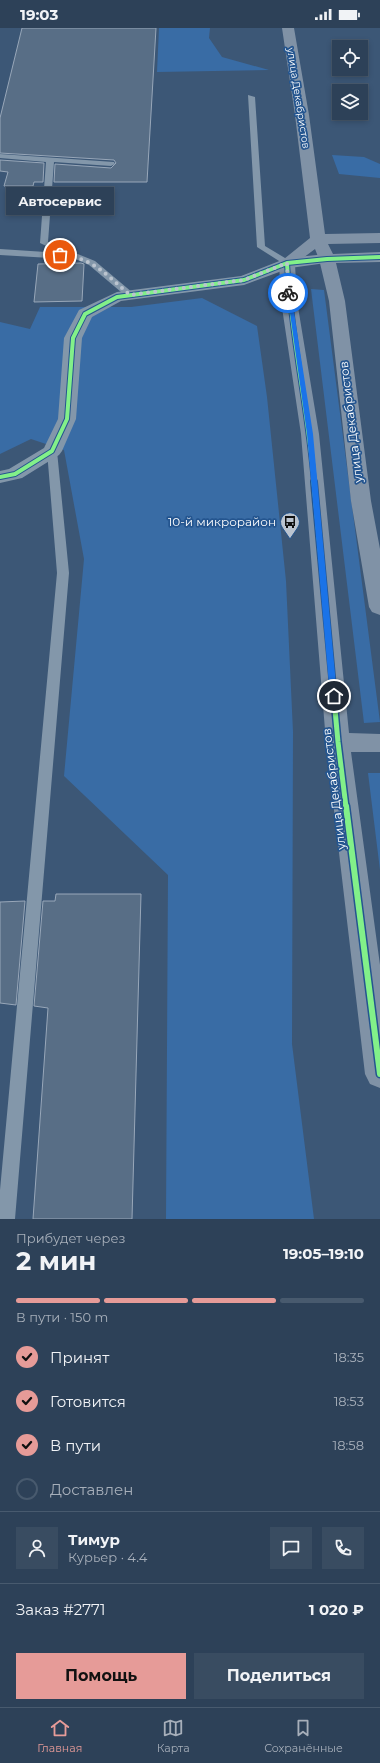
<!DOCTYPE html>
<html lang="ru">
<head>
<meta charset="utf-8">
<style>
  :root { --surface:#2d4158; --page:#394c61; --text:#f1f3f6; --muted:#a7afba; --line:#485a6e; --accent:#e69b98 }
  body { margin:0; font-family:Montserrat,sans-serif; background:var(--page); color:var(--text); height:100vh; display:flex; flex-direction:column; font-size:15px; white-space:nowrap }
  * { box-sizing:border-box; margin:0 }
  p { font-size:13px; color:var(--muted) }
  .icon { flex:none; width:22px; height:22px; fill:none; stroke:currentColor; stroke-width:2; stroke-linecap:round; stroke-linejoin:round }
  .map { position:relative; height:1191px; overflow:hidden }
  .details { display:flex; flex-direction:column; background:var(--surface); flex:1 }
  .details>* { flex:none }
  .buttons { position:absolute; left:332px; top:12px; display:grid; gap:8px }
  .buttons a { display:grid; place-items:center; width:36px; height:36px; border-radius:0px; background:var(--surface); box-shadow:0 2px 6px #0003,0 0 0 1px var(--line); font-size:20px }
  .pin { position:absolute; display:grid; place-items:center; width:34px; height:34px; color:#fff; margin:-17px; border:2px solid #fff; border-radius:50%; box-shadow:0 1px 4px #0007 }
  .courier { position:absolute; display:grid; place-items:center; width:40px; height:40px; margin:-20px; border:3px solid #1a73e8; border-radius:50%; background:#fff; color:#222; box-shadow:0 1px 5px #0007 }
  .bubble { position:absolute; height:28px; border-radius:0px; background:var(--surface); box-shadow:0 2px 6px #0003,0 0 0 1px var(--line); font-size:13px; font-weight:700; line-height:28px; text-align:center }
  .summary em { font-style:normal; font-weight:700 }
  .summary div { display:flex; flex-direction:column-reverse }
  .summary { display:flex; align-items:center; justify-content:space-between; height:68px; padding:0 16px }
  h1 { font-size:26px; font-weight:700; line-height:30px }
  .bar { display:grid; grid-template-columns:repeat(4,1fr); gap:6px 4px; align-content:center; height:48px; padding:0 16px }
  .bar i { height:5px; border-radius:3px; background:var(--line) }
  .bar .active { background:var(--accent) }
  .bar p { grid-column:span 4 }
  .line { display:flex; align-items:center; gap:10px; padding:0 16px; border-top:1px solid var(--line) }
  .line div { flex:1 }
  .round { display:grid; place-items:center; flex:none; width:42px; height:42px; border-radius:0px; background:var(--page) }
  ol { padding:0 16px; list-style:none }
  li { display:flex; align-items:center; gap:12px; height:44px }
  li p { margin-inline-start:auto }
  li .icon { padding:4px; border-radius:50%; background:var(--accent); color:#111; stroke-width:4 }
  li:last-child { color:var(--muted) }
  li i { width:22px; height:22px; border:2px solid var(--line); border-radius:50% }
  .button { display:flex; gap:8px; margin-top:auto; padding:8px 16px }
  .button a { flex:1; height:46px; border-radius:0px; background:var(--accent); color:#111; font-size:16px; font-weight:700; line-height:46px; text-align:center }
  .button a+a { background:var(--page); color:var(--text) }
  .status { display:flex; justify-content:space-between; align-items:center; height:28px; padding:0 20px; background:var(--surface); direction:ltr }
  .status svg { height:11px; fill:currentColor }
  .tabs { display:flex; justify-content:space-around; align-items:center; height:56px; border-top:1px solid var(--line); background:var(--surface); font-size:11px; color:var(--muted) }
  .tabs a { display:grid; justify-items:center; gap:2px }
  .tabs .active { color:var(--accent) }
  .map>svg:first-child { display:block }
  .green { fill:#396ca5 }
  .building { fill:#586e86; stroke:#98a7b9 }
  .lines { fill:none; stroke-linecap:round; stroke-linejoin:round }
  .lane { fill:#8397aa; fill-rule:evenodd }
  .street { fill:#8397aa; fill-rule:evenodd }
  .secondary { fill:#8092a6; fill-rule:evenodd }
  .cycleway-far2-casing { stroke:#24558f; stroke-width:6 }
  .cycleway-far1-casing { stroke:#24558f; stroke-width:8 }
  .cycleway-casing { stroke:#24558f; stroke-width:9 }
  .cycleway-far2 { stroke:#82f089; stroke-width:4 }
  .cycleway-far1 { stroke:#82f089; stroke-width:5 }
  .cycleway { stroke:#82f089; stroke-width:6 }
  .route { fill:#1a73e8 }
  .done { stroke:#bbc4cf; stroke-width:4; stroke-dasharray:0 7.2 }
  .labels { text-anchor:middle; stroke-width:3.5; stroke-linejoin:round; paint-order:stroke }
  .far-street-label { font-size:10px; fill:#fff; stroke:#24558f }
  .street-label { font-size:12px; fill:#fff; stroke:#24558f }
  .poi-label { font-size:12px; fill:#fff; stroke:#24558f; text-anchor:end }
</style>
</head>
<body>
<div class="status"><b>19:03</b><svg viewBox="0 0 49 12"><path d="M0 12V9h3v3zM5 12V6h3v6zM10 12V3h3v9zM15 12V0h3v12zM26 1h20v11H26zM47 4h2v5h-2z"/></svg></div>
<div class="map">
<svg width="380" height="1191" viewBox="0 0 380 1191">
  <rect width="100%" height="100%" fill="#3c5776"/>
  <path class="green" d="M159,0H210L209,10L222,29L269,42L157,44Z
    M332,127L364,129L380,136V150L339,146Z
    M311,261L324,262L380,694L364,695Z
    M202,270L257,298L267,369L286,553L293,704L292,1016L314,1191H166L168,847L64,748L84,531L64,422L31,411L0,426V294L30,301L40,279H131Z
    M368,745H380V842Z"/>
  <path class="building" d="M22,0H156L147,154H54L55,136L111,140L116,135L114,132L0,125V90Z
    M0,132L44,135L43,154H34L33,158H4L8,144L0,143Z
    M81,235L84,236L82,273L34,274L38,236Z
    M56,866H141L132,1191H33L48,980L34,978L43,873H55Z
    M25,873L16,977L0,975V874Z"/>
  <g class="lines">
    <path class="lane" d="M248,67L255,69L265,218L290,233V237L287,238L257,219Z
      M0,126L114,134L115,136L111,138L54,134L48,214L95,233L133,265V269H127L89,237L71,229L67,231L0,227V221L61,225L40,215L46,134L0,130Z
      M52,420L57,423L69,545L15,1191H0V1162L57,545L47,423Z"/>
    <path class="street" d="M327,226L333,228L335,231L333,234L290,240L244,257L121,273L92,289L82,310L76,391L62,423L59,427L22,450L0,455V443L9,441L44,420L58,391L64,310L79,282L117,264L241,248L287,230Z"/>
    <path class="secondary" d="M282,0H294L309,87L325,206L380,205V215L328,216L333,226L380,224V234L336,235L345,273L371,473L380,521V587L372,584L369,579L351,473L329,273L319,231L315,221L295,236L297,273L319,406L349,705L380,706V724H351L380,937V1060L370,1056L365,1046L326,714L301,406L281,273L279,235L310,210L295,87Z"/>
    <defs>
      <path id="cycleway-far2" d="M287,235C291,309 308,381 314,455
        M0,449L15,446L52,423L67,391L73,310L85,286L117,269L244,252L287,235L327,231L380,229"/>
      <path id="cycleway-far1" d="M314,454L338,714L346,779"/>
      <path id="cycleway" d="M346,778L380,1046"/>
    </defs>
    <use href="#cycleway-far2" class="cycleway-far2-casing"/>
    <use href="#cycleway-far1" class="cycleway-far1-casing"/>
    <use href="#cycleway" class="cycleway-casing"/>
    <use href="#cycleway-far2" class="cycleway-far2"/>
    <use href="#cycleway-far1" class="cycleway-far1"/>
    <use href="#cycleway" class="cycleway"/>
  </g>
  <path class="route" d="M287,264L291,265L313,406L337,668L334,670L330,668L307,406Z"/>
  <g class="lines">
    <path class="done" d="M60,227C93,229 106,247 130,267L244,252L287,235L288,265"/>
  </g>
  <defs>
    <symbol id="bus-pin" viewBox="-11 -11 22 30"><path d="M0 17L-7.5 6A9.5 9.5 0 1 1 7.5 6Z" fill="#bbc4cf" stroke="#24558f"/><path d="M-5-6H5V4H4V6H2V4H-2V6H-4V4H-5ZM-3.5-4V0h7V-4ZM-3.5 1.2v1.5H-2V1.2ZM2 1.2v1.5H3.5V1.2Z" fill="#111"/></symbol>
  </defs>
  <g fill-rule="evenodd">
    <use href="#bus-pin" x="279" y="483" width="22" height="30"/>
  </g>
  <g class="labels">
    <g class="far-street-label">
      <text transform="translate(299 70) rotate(81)" y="4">улица Декабристов</text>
    </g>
    <g class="street-label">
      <text transform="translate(351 394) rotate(-97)" y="4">улица Декабристов</text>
      <text transform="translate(334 761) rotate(-97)" y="4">улица Декабристов</text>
    </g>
    <g class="poi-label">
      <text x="276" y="498">10-й микрорайон</text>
    </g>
  </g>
</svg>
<div class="buttons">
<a><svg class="icon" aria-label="locate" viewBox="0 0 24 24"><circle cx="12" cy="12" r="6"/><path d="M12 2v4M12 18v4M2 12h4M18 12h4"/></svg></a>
<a><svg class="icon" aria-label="layers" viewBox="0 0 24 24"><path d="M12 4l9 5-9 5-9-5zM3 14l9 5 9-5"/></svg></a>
</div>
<div class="pin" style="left:60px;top:227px;background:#ea580c"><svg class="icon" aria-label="bag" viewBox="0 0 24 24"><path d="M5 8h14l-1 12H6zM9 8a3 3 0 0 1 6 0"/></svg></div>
<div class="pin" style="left:334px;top:668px;background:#1f2937"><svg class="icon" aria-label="home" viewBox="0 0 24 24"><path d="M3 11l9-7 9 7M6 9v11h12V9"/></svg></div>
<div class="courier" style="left:288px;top:265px"><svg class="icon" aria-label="bike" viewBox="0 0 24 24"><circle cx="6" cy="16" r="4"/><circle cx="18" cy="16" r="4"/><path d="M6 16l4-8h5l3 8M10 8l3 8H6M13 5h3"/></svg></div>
<div class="bubble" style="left:6px;top:159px;width:108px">Автосервис</div>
</div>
<section class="details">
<div class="summary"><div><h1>2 мин</h1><p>Прибудет через</p></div><em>19:05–19:10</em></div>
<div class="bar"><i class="active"></i><i class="active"></i><i class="active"></i><i></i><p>В пути · 150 m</p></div>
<ol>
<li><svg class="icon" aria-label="check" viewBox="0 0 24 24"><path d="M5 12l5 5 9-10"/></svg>Принят<p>18:35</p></li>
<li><svg class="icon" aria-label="check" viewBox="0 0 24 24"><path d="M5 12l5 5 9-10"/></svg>Готовится<p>18:53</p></li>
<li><svg class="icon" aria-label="check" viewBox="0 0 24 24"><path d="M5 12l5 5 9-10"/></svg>В пути<p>18:58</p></li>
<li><i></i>Доставлен</li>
</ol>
<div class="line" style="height:72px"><a class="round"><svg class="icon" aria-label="person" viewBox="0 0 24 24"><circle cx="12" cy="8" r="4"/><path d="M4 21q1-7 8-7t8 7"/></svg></a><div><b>Тимур</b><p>Курьер · 4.4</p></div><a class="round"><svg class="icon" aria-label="chat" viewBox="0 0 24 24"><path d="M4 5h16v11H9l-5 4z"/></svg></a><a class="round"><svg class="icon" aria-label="phone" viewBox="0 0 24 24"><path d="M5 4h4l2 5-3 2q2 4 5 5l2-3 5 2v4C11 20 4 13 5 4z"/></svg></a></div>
<div class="line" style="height:52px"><div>Заказ #2771</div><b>1 020 ₽</b></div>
<div class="button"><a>Помощь</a><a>Поделиться</a></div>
</section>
<nav class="tabs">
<a class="active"><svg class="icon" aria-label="home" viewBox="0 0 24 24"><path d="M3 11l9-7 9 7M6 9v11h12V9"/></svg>Главная</a>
<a><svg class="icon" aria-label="map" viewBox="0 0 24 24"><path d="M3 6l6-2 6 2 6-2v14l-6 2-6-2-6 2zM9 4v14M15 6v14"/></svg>Карта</a>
<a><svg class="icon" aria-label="saved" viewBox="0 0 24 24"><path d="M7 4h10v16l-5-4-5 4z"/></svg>Сохранённые</a>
</nav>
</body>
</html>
